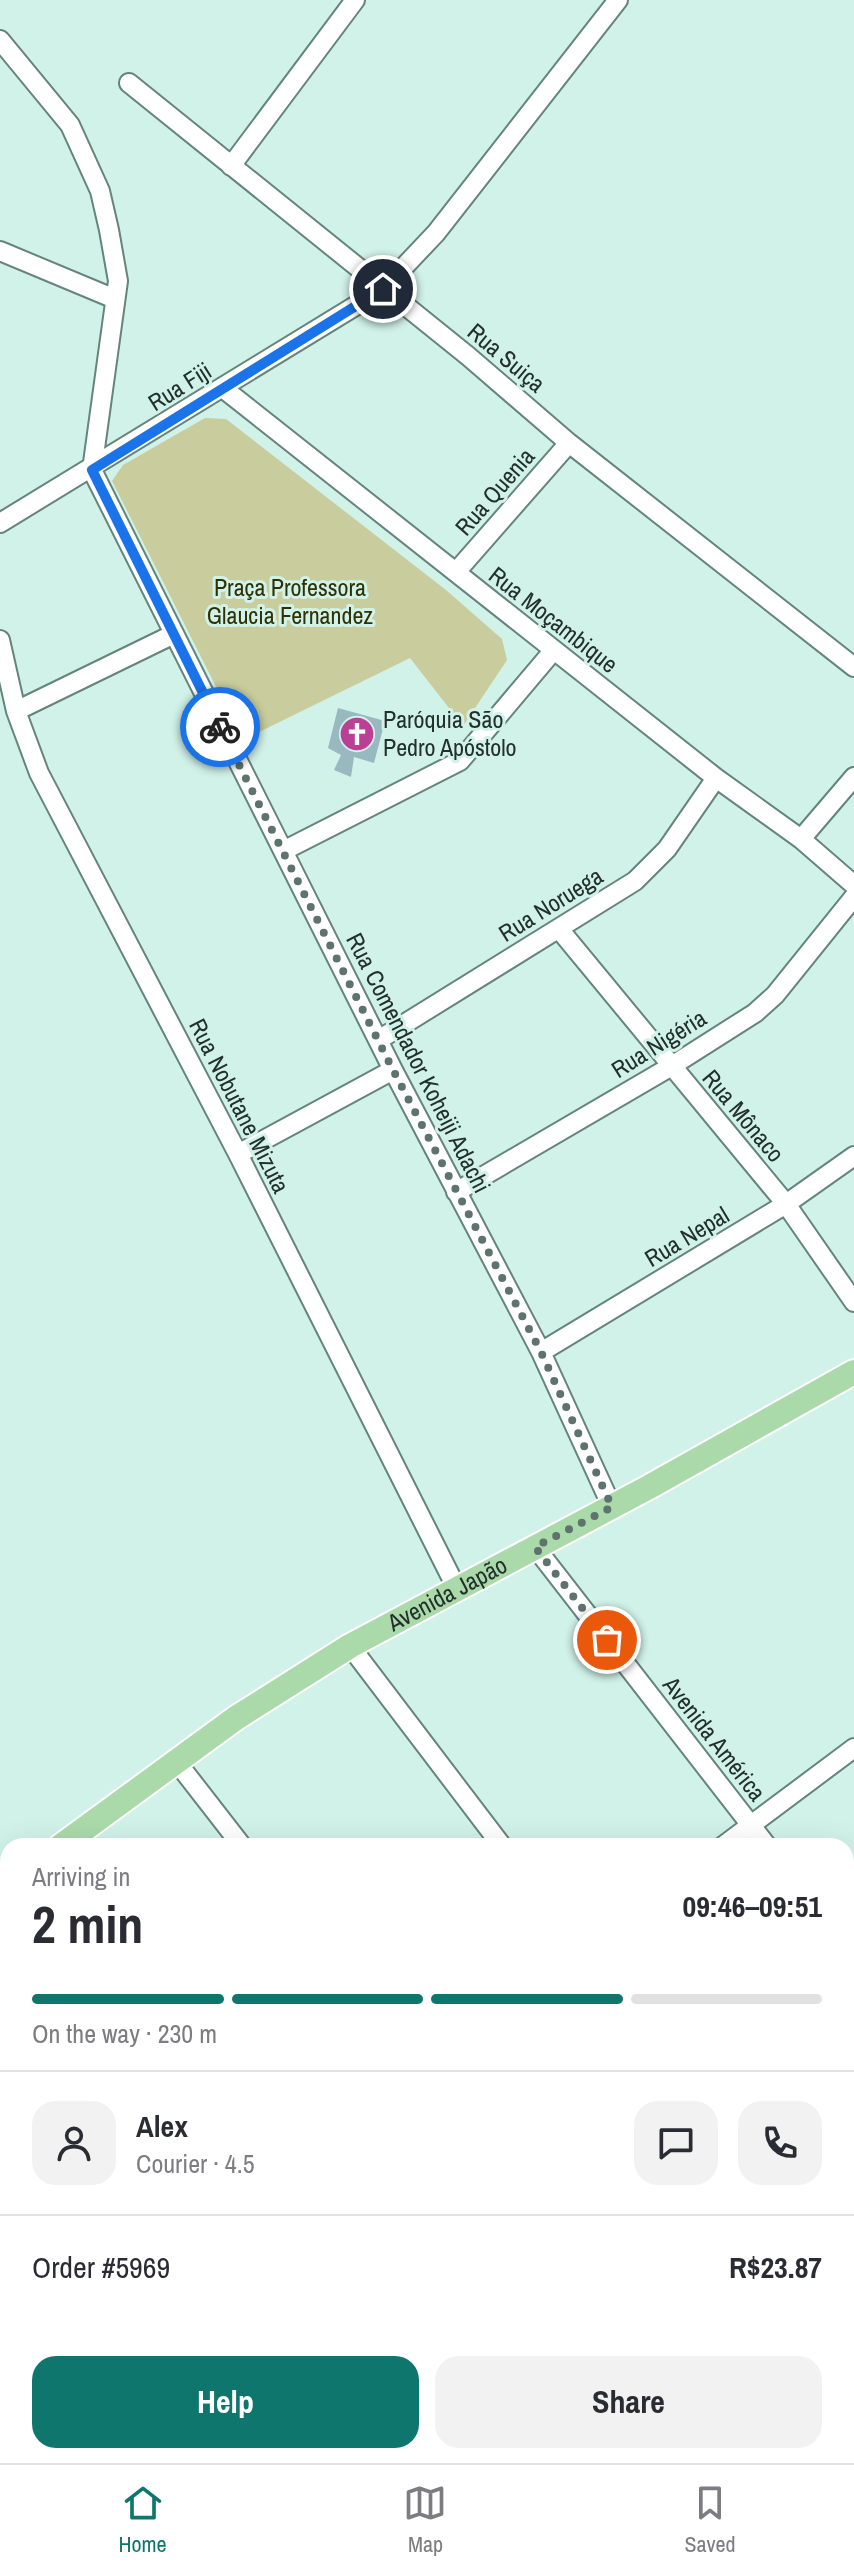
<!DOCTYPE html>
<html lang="en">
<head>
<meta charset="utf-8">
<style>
  :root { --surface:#fff; --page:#f2f2f3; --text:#2b2b33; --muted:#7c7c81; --line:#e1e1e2; --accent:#0f766e }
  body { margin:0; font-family:"Archivo Narrow",sans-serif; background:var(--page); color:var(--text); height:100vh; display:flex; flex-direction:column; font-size:30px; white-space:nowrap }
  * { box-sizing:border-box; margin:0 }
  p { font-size:26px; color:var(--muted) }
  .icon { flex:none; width:44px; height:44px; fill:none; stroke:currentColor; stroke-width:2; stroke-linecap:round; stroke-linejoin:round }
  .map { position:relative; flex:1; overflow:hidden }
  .details { position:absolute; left:0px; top:1838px; width:854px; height:626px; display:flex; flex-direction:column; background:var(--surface); border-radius:24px 24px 0 0; box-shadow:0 8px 32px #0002 }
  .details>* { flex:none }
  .pin { position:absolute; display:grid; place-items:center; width:68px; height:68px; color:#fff; margin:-34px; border:4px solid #fff; border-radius:50%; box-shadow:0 2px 8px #0007 }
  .courier { position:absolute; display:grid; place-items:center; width:80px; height:80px; margin:-40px; border:6px solid #1a73e8; border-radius:50%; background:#fff; color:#222; box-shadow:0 2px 10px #0007 }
  .head em { font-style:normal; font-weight:700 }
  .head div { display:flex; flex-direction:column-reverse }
  .head { display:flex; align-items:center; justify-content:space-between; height:136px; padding:0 32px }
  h1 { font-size:52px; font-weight:700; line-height:60px }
  .bar { display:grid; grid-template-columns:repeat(4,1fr); gap:12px 8px; align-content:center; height:96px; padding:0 32px }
  .bar i { height:10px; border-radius:6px; background:var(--line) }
  .bar .current { background:var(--accent) }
  .bar p { grid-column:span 4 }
  .line { display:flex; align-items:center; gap:20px; padding:0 32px; border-top:2px solid var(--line) }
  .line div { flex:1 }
  .round { display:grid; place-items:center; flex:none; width:84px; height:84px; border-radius:24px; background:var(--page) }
  .button { display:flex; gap:16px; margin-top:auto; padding:16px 32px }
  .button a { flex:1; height:92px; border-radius:24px; background:var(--accent); color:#fff; font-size:32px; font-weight:700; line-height:92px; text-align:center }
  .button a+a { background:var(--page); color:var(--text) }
  .tab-bar { display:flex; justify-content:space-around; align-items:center; height:112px; border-top:2px solid var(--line); background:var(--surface); font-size:22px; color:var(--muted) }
  .tab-bar a { display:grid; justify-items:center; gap:4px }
  .tab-bar .current { color:var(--accent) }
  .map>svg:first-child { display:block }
  .green { fill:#c9cc9c }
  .building { fill:#98b9bf }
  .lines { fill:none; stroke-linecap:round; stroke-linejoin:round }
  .minor-casing { stroke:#65847c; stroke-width:22 }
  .major-casing { stroke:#fff; stroke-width:28 }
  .minor { stroke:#fff; stroke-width:18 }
  .major { stroke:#aadaaa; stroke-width:24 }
  .done { stroke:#5f736e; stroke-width:8; stroke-dasharray:0 14.4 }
  .route { stroke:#1a73e8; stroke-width:10 }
  .labels { text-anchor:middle; stroke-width:6; stroke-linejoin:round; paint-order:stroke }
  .street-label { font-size:24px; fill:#222f2b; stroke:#d1f2e9 }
  .park-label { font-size:24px; fill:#2f3003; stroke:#d1f2e9 }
  .poi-label { font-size:24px; fill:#222f2b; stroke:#d1f2e9; text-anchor:start }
</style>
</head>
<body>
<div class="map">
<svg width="854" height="2463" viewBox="0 0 854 2463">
  <rect width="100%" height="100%" fill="#d1f2e9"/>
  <path class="green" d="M205,418L226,419L446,590L502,639L507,660L463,726L410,658L243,740L112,481L123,465Z"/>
  <path class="building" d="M338,708L385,721L374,763L354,757L351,777L334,770L341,755L328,748Z"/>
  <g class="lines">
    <defs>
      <path id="minor" d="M0,40L70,125L100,191L109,230L118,281L92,470
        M129,83L468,356L569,443L854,667
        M231,166L355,0
        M0,251L115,299
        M224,389L716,778L801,839L854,885
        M92,470L393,1070L541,1352L612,1507
        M0,523L383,289L436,233L618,0
        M456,572L569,443
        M0,640L16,711L39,773L238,1154L456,1587
        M16,711L172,635
        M801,839L854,777
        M283,851L460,761L553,651
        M559,929L786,1204L854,1302
        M380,1039L635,881L667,849L716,778
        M238,1154L393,1070
        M456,1192L670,1067L755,1013L775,995L854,897
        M541,1352L786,1204L854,1156
        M535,1547L767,1846
        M350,1646L502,1846
        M176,1761L242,1846
        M723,1846L854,1748
        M846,1950L854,1960
        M0,2200L8,2210
        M846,2287L854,2298
        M846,2327L854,2321
        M0,2387L8,2383
        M204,2456L209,2463
        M457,2456L462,2463
        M719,2456L724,2463
        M670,2463L679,2456"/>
      <g id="major">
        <path id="s1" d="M61,1846L236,1718L350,1646L649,1487L854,1372"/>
        <path d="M0,1893L8,1886"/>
      </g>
    </defs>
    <use href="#minor" class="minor-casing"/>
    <use href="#major" class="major-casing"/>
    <use href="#minor" class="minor"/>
    <use href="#major" class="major"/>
  </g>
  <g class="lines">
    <path class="done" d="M220,727L393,1070L541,1352L612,1507L535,1547L607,1640"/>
    <path class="route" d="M220,727L92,470L383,289"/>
  </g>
  <defs>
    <symbol id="church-disc" viewBox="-11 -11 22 22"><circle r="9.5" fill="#b94094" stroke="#d1f2e9"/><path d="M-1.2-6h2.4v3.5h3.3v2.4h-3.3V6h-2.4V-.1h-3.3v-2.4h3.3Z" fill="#fff"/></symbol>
  </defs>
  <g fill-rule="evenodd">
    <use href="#church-disc" x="337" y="714" width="40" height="40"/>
  </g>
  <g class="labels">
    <g class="street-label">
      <text transform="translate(506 358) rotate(40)" y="8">Rua Suiça</text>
      <text transform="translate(180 387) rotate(-32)" y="8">Rua Fiji</text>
      <text transform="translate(495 492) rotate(-49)" y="8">Rua Quenia</text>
      <text transform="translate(553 620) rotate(38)" y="8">Rua Moçambique</text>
      <text transform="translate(551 905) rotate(-32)" y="8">Rua Noruega</text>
      <text transform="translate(659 1044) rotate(-32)" y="8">Rua Nigéria</text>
      <text transform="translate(418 1063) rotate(63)" y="8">Rua Comendador Koheiji Adachi</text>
      <text transform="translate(239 1106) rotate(63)" y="8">Rua Nobutane Mizuta</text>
      <text transform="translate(743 1116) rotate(50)" y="8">Rua Mônaco</text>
      <text transform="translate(687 1237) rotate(-31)" y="8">Rua Nepal</text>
      <text dy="8" stroke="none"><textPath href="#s1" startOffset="462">Avenida Japão</textPath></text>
      <text transform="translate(714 1739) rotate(52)" y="8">Avenida América</text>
    </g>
    <g class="park-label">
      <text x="290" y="596">Praça Professora<tspan x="290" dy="28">Glaucia Fernandez</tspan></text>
    </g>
    <g class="poi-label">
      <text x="383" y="728">Paróquia São<tspan x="383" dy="28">Pedro Apóstolo</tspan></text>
    </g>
  </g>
</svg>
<div class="pin" style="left:607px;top:1640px;background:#ea580c"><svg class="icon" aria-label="bag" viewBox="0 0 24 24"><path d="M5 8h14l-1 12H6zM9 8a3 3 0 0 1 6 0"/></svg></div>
<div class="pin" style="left:383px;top:289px;background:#1f2937"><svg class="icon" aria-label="home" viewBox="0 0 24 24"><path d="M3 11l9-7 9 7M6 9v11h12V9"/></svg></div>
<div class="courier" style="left:220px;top:727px"><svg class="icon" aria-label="bike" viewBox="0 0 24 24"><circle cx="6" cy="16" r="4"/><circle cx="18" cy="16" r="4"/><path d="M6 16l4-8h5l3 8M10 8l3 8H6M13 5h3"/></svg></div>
<section class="details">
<div class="head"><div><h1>2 min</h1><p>Arriving in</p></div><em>09:46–09:51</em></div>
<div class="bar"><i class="current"></i><i class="current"></i><i class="current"></i><i></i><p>On the way · 230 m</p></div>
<div class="line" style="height:144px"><a class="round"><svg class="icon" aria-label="person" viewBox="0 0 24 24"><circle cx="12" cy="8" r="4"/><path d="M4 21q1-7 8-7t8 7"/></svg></a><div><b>Alex</b><p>Courier · 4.5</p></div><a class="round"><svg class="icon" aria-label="chat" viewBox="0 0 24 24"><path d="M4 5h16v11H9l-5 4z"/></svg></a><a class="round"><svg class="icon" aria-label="phone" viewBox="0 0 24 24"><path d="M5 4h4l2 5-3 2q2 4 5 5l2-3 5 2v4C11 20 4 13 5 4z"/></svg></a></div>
<div class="line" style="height:104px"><div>Order #5969</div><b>R$23.87</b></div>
<div class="button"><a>Help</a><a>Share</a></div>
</section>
</div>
<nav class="tab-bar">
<a class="current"><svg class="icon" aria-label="home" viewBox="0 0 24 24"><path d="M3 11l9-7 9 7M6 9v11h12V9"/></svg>Home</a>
<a><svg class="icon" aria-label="map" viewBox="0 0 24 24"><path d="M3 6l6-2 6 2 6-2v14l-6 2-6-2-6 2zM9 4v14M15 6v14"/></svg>Map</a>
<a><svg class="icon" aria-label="saved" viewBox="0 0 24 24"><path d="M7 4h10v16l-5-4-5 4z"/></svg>Saved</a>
</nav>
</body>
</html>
